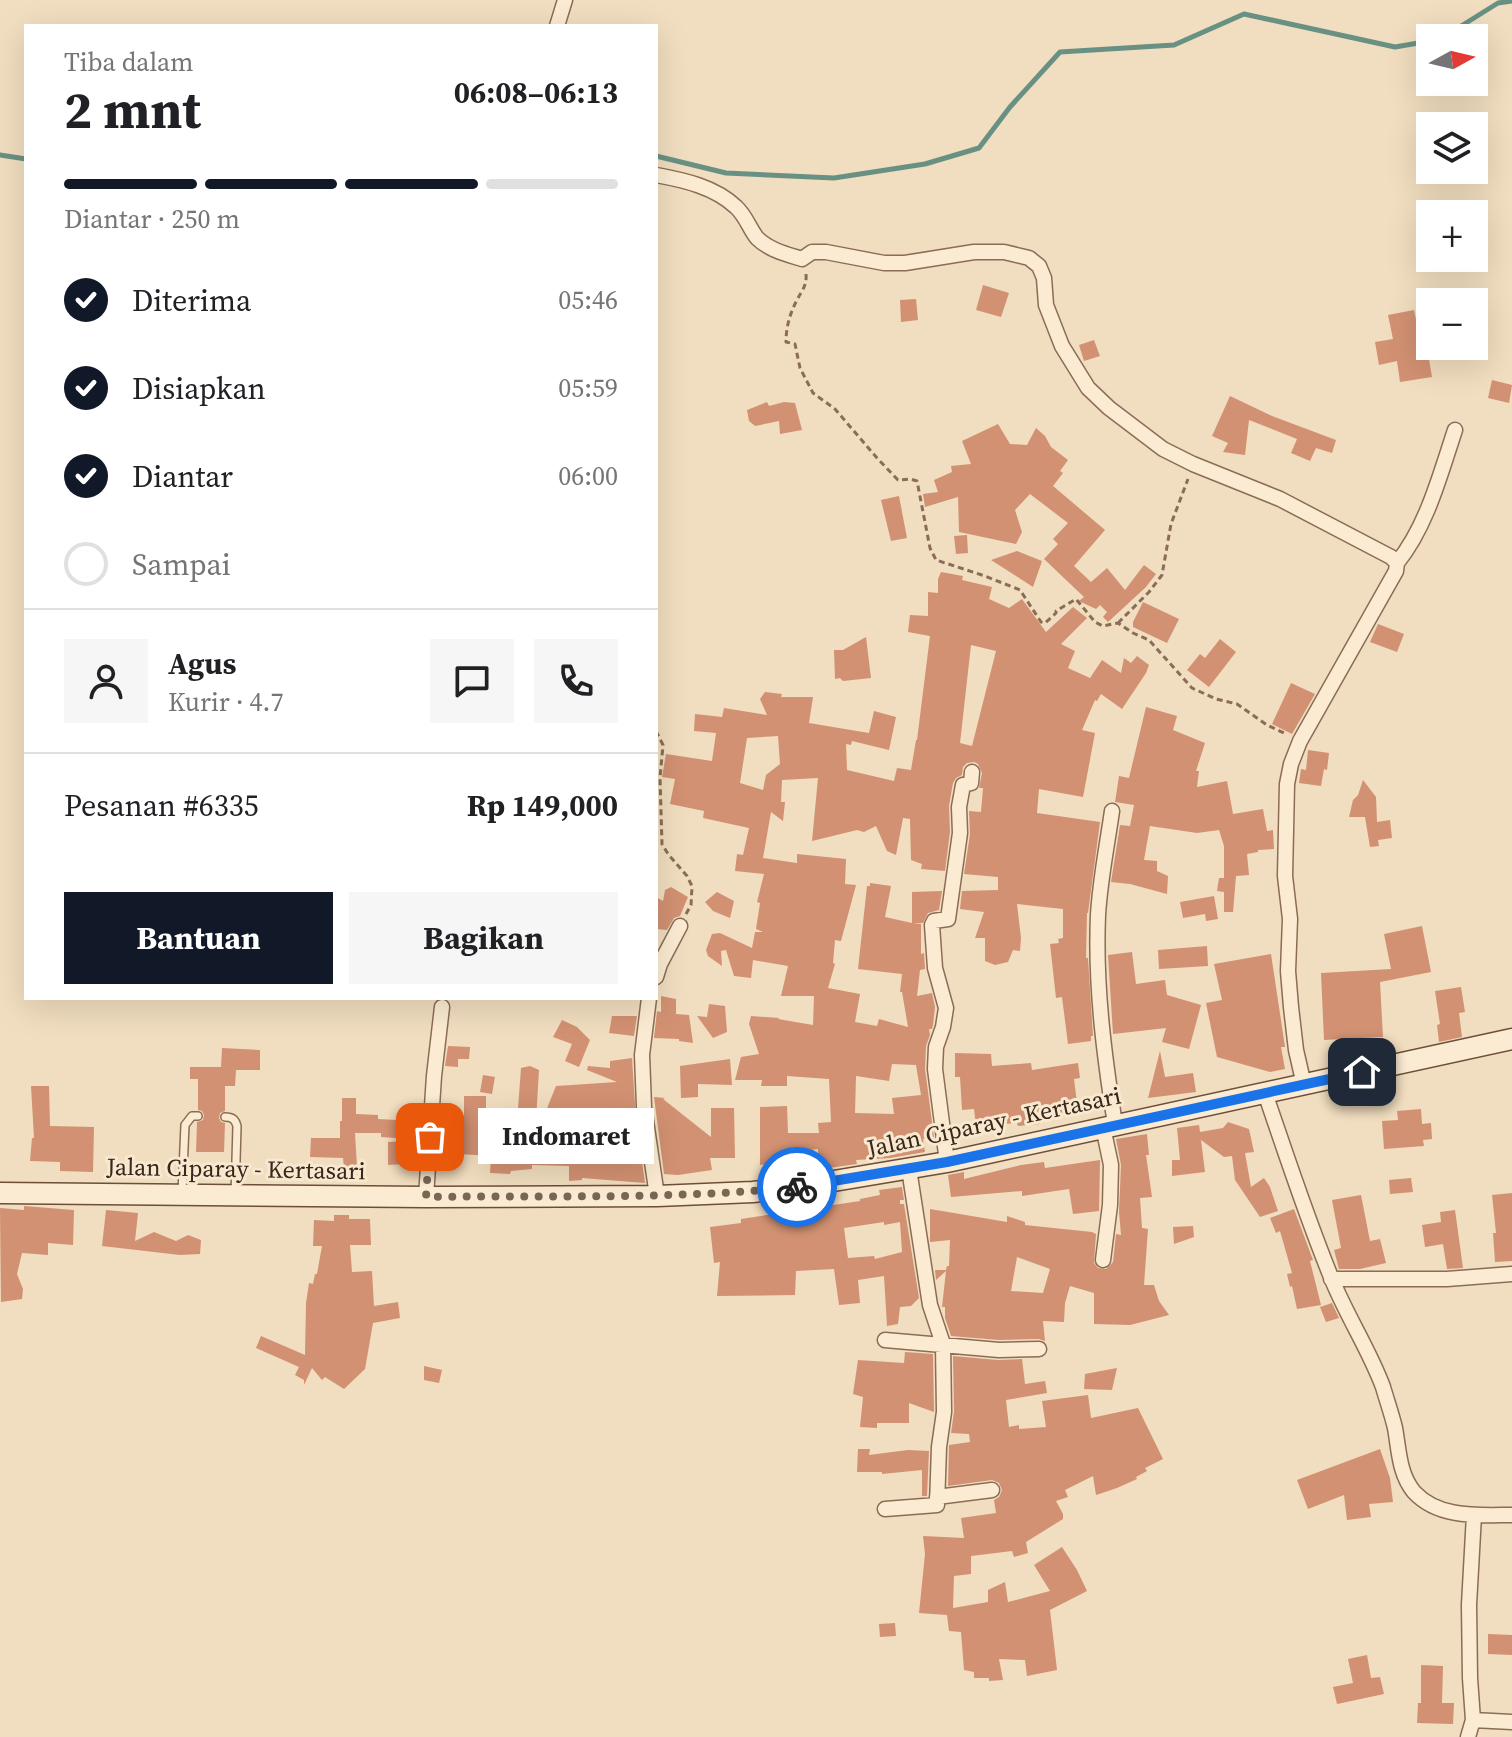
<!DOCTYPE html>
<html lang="id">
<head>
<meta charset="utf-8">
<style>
  :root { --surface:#fff; --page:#f6f6f6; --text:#202124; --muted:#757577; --line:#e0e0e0; --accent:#111827 }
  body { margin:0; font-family:"Source Serif 4",serif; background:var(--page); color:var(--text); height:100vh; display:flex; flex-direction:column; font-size:30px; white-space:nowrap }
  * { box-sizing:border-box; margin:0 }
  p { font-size:26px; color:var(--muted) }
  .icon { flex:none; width:44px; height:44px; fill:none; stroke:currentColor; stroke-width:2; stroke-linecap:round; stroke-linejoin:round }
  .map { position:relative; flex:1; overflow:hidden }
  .side { position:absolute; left:24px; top:24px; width:634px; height:976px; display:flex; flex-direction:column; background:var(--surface); border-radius:0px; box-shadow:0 8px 32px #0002 }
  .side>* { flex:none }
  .needle { width:52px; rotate:82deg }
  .buttons { position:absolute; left:1416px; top:24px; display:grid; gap:16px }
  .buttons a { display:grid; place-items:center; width:72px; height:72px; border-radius:0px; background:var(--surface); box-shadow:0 8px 32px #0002; font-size:40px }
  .pin { position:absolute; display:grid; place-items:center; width:68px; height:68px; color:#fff; margin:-34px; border-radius:16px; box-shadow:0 4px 12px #0006 }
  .courier { position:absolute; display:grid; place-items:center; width:80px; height:80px; margin:-40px; border:6px solid #1a73e8; border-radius:50%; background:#fff; color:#222; box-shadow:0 2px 10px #0007 }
  .bubble { position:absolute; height:56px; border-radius:0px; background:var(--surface); box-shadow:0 8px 32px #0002; font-size:26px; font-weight:700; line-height:56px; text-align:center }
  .headline em { font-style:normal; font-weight:700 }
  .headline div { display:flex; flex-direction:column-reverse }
  .headline { display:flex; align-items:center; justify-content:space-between; height:136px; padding:0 40px }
  h1 { font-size:52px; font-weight:700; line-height:60px }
  .bar { display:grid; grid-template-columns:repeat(4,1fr); gap:12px 8px; align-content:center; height:96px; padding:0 40px }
  .bar i { height:10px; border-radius:6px; background:var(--line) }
  .bar .selected { background:var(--accent) }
  .bar p { grid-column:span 4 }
  .line { display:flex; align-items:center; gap:20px; padding:0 40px; border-top:2px solid var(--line) }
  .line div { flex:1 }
  .round { display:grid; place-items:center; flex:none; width:84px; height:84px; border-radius:0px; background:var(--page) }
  ol { padding:0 40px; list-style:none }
  li { display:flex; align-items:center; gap:24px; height:88px }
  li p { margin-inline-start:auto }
  li .icon { padding:8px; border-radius:50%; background:var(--accent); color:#fff; stroke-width:4 }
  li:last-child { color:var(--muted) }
  li i { width:44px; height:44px; border:4px solid var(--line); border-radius:50% }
  .action { display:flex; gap:16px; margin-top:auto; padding:16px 40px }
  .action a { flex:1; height:92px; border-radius:0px; background:var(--accent); color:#fff; font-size:32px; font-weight:700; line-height:92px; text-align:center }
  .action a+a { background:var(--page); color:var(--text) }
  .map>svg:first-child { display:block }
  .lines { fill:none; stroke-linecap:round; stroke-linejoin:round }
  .stream { stroke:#699183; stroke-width:5 }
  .building { fill:#d29172; fill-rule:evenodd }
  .service-casing { stroke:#8b6d56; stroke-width:10 }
  .minor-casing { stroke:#8b6d56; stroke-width:17 }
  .secondary-casing { stroke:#6c4e39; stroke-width:23 }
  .path { stroke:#8b6d56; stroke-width:3; stroke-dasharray:6 4; stroke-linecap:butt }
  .service { stroke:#fbebd2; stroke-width:7 }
  .minor { stroke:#fbebd2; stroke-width:14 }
  .secondary { stroke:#fbebd2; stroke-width:20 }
  .done { stroke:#796754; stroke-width:8; stroke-dasharray:0 14.4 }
  .route { stroke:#1a73e8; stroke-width:10 }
  .labels { text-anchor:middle; stroke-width:6; stroke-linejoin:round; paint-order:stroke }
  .street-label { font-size:24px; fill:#39271b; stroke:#f8e8cf }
</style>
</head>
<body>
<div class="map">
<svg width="1512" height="1737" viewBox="0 0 1512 1737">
  <rect width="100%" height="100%" fill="#f1ddbf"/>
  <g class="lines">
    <path class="stream" d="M1442,38L1498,3L1512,1
      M0,155L26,159
      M656,156L726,173L834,178L925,164L979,148L1010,107L1060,52L1174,45L1244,14L1395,47L1430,41"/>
  </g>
  <path class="building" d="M983,285L1009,293L1001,317L976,310Z
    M916,299L918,320L901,322L900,300Z
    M1414,310L1421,342L1426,341L1432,377L1400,382L1397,361L1379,365L1375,342L1393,339L1388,315Z
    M1094,340L1100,356L1084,361L1079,345Z
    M1492,380L1512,385L1509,403L1488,398Z
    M1230,396L1272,416L1336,440L1332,453L1316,448L1310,461L1291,453L1297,439L1249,420L1245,455L1223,452L1228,443L1212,436Z
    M767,402L769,406L784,402L795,403L802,430L780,434L779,421L755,426L749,421L747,410Z
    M998,424L1010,444L1027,445L1036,428L1045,436L1051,447L1068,460L1060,471L1063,473L1053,486L1105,530L1074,566L1091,582L1107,568L1125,590L1144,565L1156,574L1146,587L1108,622L1103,617L1107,612L1100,605L1096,609L1079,601L1084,597L1044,559L1058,544L1053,539L1068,523L1030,494L1015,510L1022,532L1016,544L959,532L958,497L925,507L923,494L938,492L934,480L952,472L951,466L971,464L962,441Z
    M899,496L907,538L891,541L881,500Z
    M967,535L968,553L956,554L954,536Z
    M1017,551L1042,561L1033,587L991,560Z
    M941,572L963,576L962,580L992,587L989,599L1009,608L1022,599L1046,632L1073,607L1087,618L1061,644L1075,651L1068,668L1090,678L1102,660L1121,673L1124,658L1131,663L1137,656L1149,665L1146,673L1122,709L1101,694L1097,701L1095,700L1082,730L1095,733L1083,797L1039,789L1037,813L1100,822L1088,913H1087L1086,958H1088L1093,1036H1091V1041L1068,1044L1062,997L1056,998L1050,944L1059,943L1058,939L1063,938V909L1017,904L1021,938L1020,951L1013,950L1008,962L995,965L985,961V938H975L984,912L960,909L962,891L998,890V877L964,874L970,834L969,811L981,812L983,788H979L982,773L978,764L974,762L967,763L963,767L962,775L956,778L953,783L949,806L950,832L945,871L921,869L922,864L911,860L910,819L903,818L896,855L887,851L876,826L864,832L857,830L812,841L818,778L782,780L781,802H785L783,821L771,812L763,858L797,863V854L846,859L845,884L856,885L841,941L835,940L833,963L835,964L828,988L860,994L855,1022L877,1026L879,1019L908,1027L902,992H900L902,974L858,969L867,886H870V883L891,886L885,917L912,923V892L942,891L939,910L928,913L923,923H913L921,924V954L924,953L925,969L920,970L917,996L932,993L935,1007L933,1025L932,1029H929L930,1035L926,1046L925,1069L934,1137L923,1139L925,1152L890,1158L856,1160L857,1164L836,1167L819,1169L818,1149L781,1153L780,1163L760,1165V1107L787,1106L788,1133H819L818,1123L831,1122L829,1079L787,1076V1086H761L762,1080H735L741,1057L759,1054L749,1024L751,1016L779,1018L778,1019L813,1025L814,996H781L788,966L753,960L751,978L734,976L726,950L721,951L722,966L708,956L706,950L712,934L720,933L752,948L755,932H763L756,929L760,903L757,902L764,874L735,871L737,854L743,855L749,828L703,818L704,811L670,804L675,779L662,777L666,754L712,761L716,733L694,731L695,714L722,717L724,708L767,715L760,699L765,692L782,694L781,697H813L809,723L869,733L874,711L896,717L889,750L852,741L851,745L846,744L847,770L894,781L897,768L911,770L916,740H917L930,636L908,632L910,615L928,616V592L938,593V579ZM971,645L996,651L972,746L960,743ZM778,736L780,764L766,775L763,790L740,783L747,738ZM892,1064L916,1065L921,1095L892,1098L894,1114L855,1113L856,1076L889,1081Z
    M1143,602L1179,619L1167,643L1133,627V622Z
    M1378,624L1404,634L1397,652L1370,642Z
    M866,637L871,678L843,681L840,678L835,679L834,650H843Z
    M1220,639L1236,652L1209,687L1187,670L1200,654L1205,658Z
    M1291,683L1315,694L1292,734L1272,724Z
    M1146,707L1177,716L1173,730L1205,743L1196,771H1199L1197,787L1227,781L1233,814L1263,809L1267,831L1273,830L1274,849L1258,850V852L1247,854L1249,875L1236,876L1233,912H1224V892L1217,891L1219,878H1224V846L1219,830L1197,833L1150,826L1144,860L1157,861V871L1168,876L1167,894L1130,884L1111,882L1120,825L1130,826L1134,805L1115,802L1119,776L1129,778Z
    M1308,750L1329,753L1327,770L1324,769L1321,786L1299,783L1301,769L1306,770Z
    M1363,780L1376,797L1377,822L1390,820L1392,838L1378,840L1379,846L1370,847L1365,817H1349L1353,800L1358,795Z
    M671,887L688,897L680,916L674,918L667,930L656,929V897L663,901L665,890Z
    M717,892L734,901L730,918L713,911L705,902Z
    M1214,896L1218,919L1206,921L1205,914L1183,918L1180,902Z
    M1422,926L1431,972L1380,982L1383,1037L1324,1040L1321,973L1391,969L1384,934Z
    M1207,946L1208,966L1159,969L1158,950Z
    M1132,952L1136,984L1165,980L1167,995L1201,1005L1189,1049L1162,1042L1166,1028L1113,1034L1108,955Z
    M1271,954L1285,1047H1281L1285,1069L1270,1072L1217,1057L1206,1003L1222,1000L1214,964Z
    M1461,987L1465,1012L1459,1013L1462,1037L1439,1042L1437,1025L1440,1024L1435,991Z
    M661,996L676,999V1014L689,1015L693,1043L679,1041V1039L654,1038L657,1011L661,1012Z
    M709,1004L725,1006L727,1032L713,1038L697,1016L707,1017Z
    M612,1016H637L634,1036L609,1033Z
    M562,1020L577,1027L590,1040L579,1067L565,1061L572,1044L553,1037Z
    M448,1046L470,1047L469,1059H458V1067L445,1066Z
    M222,1048L260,1050V1070H236L235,1086H225V1111L220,1113L219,1118L221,1122L225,1123L224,1152H196L197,1122L203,1120L204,1115L202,1111L198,1110V1079H190V1067H221Z
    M1160,1051L1165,1077L1193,1073L1196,1092L1148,1098Z
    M955,1053L991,1054L992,1066L1031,1063L1032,1070L1078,1063L1080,1078L1074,1079L1078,1111L1039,1117L1040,1124L1018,1126L1017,1123L976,1126L974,1109L962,1110L960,1077H955Z
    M632,1058L636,1120L608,1142L639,1140L645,1183L582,1178V1180L569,1181V1166L532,1165V1169L511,1171L510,1174L490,1173L491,1156L459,1154V1166H438L441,1115L464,1116V1096H486V1123L515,1124L517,1122L521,1068L530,1066L539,1070L535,1138L556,1086L617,1082L587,1070L588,1066L610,1068V1061Z
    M730,1059L732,1085L698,1084V1097L681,1098L680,1066Z
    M483,1075L495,1077L492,1094L480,1092Z
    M31,1086H49L50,1126L94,1127L93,1172L60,1171V1162L30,1161L32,1138H34Z
    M654,1097L665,1098L663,1099L711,1137V1108H734L735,1158H710L712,1170L678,1175L664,1174Z
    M342,1098H356V1114L378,1115V1119L397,1120L396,1138L381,1137V1133H355L357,1167L344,1168L343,1158L310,1157L311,1138H340V1121H342Z
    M1421,1109L1422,1124L1431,1123L1432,1139L1423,1140L1424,1146L1384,1149L1382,1121L1398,1120L1397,1111Z
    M1228,1122L1249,1129L1254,1152L1245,1153L1251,1187L1264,1178L1270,1187L1278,1211L1260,1217L1235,1180L1232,1156L1224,1157L1201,1140L1205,1172L1172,1176V1160H1180L1177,1128L1199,1125L1200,1132L1223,1128Z
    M1147,1134L1149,1155H1146L1152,1197L1140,1198L1142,1228L1148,1229L1144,1285H1154L1159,1301L1169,1315L1130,1325L1094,1324V1293L1070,1286L1065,1303L1064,1322L1043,1321L1045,1341L1039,1339L999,1340L951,1336L945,1318V1307H942L946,1271L936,1280L935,1270H946L947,1266H949L950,1240L930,1242V1209L1007,1222V1216L1025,1222V1225L1092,1232L1096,1234L1094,1263L1098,1268L1106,1269L1113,1262L1116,1234L1121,1235L1119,1212L1121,1165L1116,1139ZM1017,1257L1050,1269L1043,1293L1011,1291Z
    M404,1141L405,1164L388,1165V1142Z
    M1100,1160L1099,1211L1073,1214L1069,1189L1022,1196V1191L951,1197L948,1175L964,1172V1179L1021,1165L1044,1162L1045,1168Z
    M1411,1178L1413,1192L1390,1194L1389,1180Z
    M902,1187L904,1200H900V1204H904L919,1298L911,1306L900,1307L898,1324L887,1326L884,1276L858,1280L860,1303L839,1305L834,1269L796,1271L795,1295L717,1296L720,1262L714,1263L710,1227L741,1223V1219L860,1201V1199L880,1195L879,1190ZM884,1222V1225L900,1222L902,1252L875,1259L874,1256L848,1258L844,1228Z
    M1512,1193V1261L1495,1262L1493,1233H1496L1492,1195Z
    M1361,1195L1370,1241L1380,1239L1386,1263L1360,1269H1339L1334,1250L1341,1248L1332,1200Z
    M24,1206L74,1210L73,1245L48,1243V1255L22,1253L17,1274L23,1289L22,1299L1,1302L0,1208L24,1210Z
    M1294,1209L1313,1260L1310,1261L1321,1305L1297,1309L1292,1286L1290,1287L1287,1274L1292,1273L1280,1231L1276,1233L1270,1218Z
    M106,1210L138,1213L135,1241L154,1232L176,1241L188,1235L201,1240L200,1254L180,1255L102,1246Z
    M1455,1210L1463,1268L1447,1269L1443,1244L1425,1247L1422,1225L1441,1222L1440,1212Z
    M334,1215H349V1219H370L371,1245H350L352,1272L372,1271L374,1306L398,1302L400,1318L373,1323L365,1369L344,1389L325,1377L322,1380L312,1368L304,1385V1380L295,1375L299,1367L256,1348L261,1336L305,1355L306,1303L309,1283L313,1284L315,1274H317L322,1246H313L314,1220L334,1221Z
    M1193,1226L1194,1237L1174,1244L1173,1227Z
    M1332,1303L1339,1318L1326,1322L1320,1307Z
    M905,1352L933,1354L934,1412L909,1403V1423H877V1428L860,1427L863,1397L853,1394L858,1360L904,1363Z
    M953,1356L998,1360L1022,1359L1025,1384L1045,1381L1047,1393L1006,1400L1009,1427L1019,1425V1429L1046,1427L1042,1401L1088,1395L1091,1418L1138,1408L1163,1459L1145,1468L1147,1471L1136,1477L1137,1479L1117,1488L1096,1495L1093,1476L1065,1490L1068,1497L1056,1501L1063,1514V1519L1026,1542L1028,1553L1014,1557L1012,1551L971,1556V1574L954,1576L953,1608L988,1602V1590L1005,1582L1008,1602L1050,1591L1034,1565L1062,1547L1077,1570L1087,1591L1050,1610L1057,1670L1027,1676L1025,1660L999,1659L1003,1680L989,1681V1678H974V1672L964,1670L961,1632L949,1631L947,1615L919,1613L925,1554L923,1536L964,1538L961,1518L996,1513L994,1500L999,1497L1002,1490L999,1483L992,1480L948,1486L949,1445L970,1442L969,1434L951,1433L954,1412Z
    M424,1366L442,1370L439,1383L424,1380Z
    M1117,1368L1112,1390L1084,1389L1085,1374Z
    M858,1449H870L869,1455L908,1450L929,1451L927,1496H922V1470L882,1474V1472H857Z
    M1380,1449L1390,1478L1393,1502L1369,1504L1371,1517L1347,1520L1344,1495L1308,1509L1297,1480Z
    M895,1623L896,1636L880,1637L879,1624Z
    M1488,1634L1512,1635V1655L1488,1654Z
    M1367,1655L1371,1678L1380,1677L1384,1694L1337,1704L1333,1687L1353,1683L1348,1659Z
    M1421,1665L1443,1666L1442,1703H1454L1453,1724L1417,1723L1418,1703H1421Z"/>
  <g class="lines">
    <defs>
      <path id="service" d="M225,1117C232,1117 235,1119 237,1126L235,1195
        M182,1193L185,1125L192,1116H198"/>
      <path id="minor" d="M557,26L565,0
        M656,175C684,180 715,187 736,207C746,216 749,228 757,238C769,250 786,254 802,259L812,252H826L884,263H905L974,252H1004L1029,258L1039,266L1044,278L1046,305L1062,346L1088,388L1109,408L1163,449L1193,464L1280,499L1391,557L1397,563L1396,571L1300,741L1291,764L1287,784L1285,876L1290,919L1288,971L1291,1007L1296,1050L1304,1085
        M1397,563C1427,526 1440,475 1455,430
        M1112,811C1107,846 1100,880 1098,915C1095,985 1104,1055 1115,1124
        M656,977L660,964L680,926
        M649,998L642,1055L644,1107L657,1196
        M1265,1093C1286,1154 1306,1216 1331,1277C1346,1315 1369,1349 1383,1387C1387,1401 1392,1415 1395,1428C1399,1450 1399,1474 1414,1492C1439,1519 1479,1515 1512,1515
        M947,1162L935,1069L936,1047L943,1027L946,1008L935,968L932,925L934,921L948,919L960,833L959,807L963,785L971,783L972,772
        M426,1197L434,1076L442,1007
        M1103,1260L1110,1205L1111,1165L1103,1127
        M1331,1279H1447L1512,1274
        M885,1340L999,1350L1039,1349
        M937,1497L992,1490
        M885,1509L937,1505L939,1447L944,1412L943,1344L930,1305L909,1169
        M1473,1720L1512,1722
        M1468,1737L1473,1720L1470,1678L1469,1605L1474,1515"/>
      <path id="secondary" d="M0,1193L426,1197L657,1196L753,1192L804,1186L947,1162L1512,1039"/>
    </defs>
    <use href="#service" class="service-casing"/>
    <use href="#minor" class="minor-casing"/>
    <use href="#secondary" class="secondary-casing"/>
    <path class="path" d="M806,274C807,286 802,290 797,300C790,313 786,327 786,342L795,344L800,368L813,393L835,409L877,458L898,480L910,479L917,481L930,548L936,560L985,576L1020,590L1041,622L1045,623L1056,613V611L1076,599L1095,622L1103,626L1118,623L1133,633L1149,640L1192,688L1216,699L1237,704L1267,725L1286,734
      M1118,623L1149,592L1162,575L1171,524L1188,479
      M656,731L663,745L660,778L662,844L668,854L687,876L692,886L691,905L686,914"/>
    <use href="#service" class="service"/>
    <use href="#minor" class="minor"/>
    <use href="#secondary" class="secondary"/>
  </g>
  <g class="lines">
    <path class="done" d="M430,1137L426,1197C550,1195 673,1200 797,1187"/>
    <path class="route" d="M797,1187L947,1162L1362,1072"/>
  </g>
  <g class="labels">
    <g class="street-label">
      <text transform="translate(994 1122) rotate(-12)" y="8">Jalan Ciparay - Kertasari</text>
      <text transform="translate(236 1169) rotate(1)" y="8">Jalan Ciparay - Kertasari</text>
    </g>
  </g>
</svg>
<div class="buttons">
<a><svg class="needle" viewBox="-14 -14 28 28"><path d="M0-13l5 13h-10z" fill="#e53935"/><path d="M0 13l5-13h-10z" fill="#757577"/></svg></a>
<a><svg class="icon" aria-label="layers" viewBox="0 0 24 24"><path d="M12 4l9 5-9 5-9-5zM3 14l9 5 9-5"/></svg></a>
<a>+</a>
<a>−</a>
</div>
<div class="pin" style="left:430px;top:1137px;background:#ea580c"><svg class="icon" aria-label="bag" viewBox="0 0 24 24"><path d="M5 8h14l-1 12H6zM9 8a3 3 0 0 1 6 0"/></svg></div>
<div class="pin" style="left:1362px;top:1072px;background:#1f2937"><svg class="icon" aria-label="home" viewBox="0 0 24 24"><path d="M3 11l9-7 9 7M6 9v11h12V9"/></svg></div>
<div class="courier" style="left:797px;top:1187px"><svg class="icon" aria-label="bike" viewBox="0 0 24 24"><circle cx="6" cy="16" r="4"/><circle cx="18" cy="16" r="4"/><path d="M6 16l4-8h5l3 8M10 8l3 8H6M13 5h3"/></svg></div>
<div class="bubble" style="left:478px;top:1108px;width:176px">Indomaret</div>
<section class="side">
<div class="headline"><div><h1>2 mnt</h1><p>Tiba dalam</p></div><em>06:08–06:13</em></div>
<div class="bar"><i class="selected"></i><i class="selected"></i><i class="selected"></i><i></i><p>Diantar · 250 m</p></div>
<ol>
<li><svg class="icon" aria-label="check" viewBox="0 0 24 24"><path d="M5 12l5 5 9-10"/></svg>Diterima<p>05:46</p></li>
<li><svg class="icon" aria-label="check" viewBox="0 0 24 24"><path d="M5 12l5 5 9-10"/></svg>Disiapkan<p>05:59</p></li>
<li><svg class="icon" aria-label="check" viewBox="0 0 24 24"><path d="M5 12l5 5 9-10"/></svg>Diantar<p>06:00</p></li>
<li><i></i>Sampai</li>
</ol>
<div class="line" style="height:144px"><a class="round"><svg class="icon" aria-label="person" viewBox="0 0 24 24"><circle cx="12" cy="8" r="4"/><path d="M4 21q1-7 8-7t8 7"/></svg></a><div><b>Agus</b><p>Kurir · 4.7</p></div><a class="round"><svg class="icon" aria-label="chat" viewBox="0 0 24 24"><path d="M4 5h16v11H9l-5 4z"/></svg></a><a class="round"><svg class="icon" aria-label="phone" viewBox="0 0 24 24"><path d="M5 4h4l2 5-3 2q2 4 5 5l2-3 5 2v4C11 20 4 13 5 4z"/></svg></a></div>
<div class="line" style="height:104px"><div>Pesanan #6335</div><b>Rp 149,000</b></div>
<div class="action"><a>Bantuan</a><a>Bagikan</a></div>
</section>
</div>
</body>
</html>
